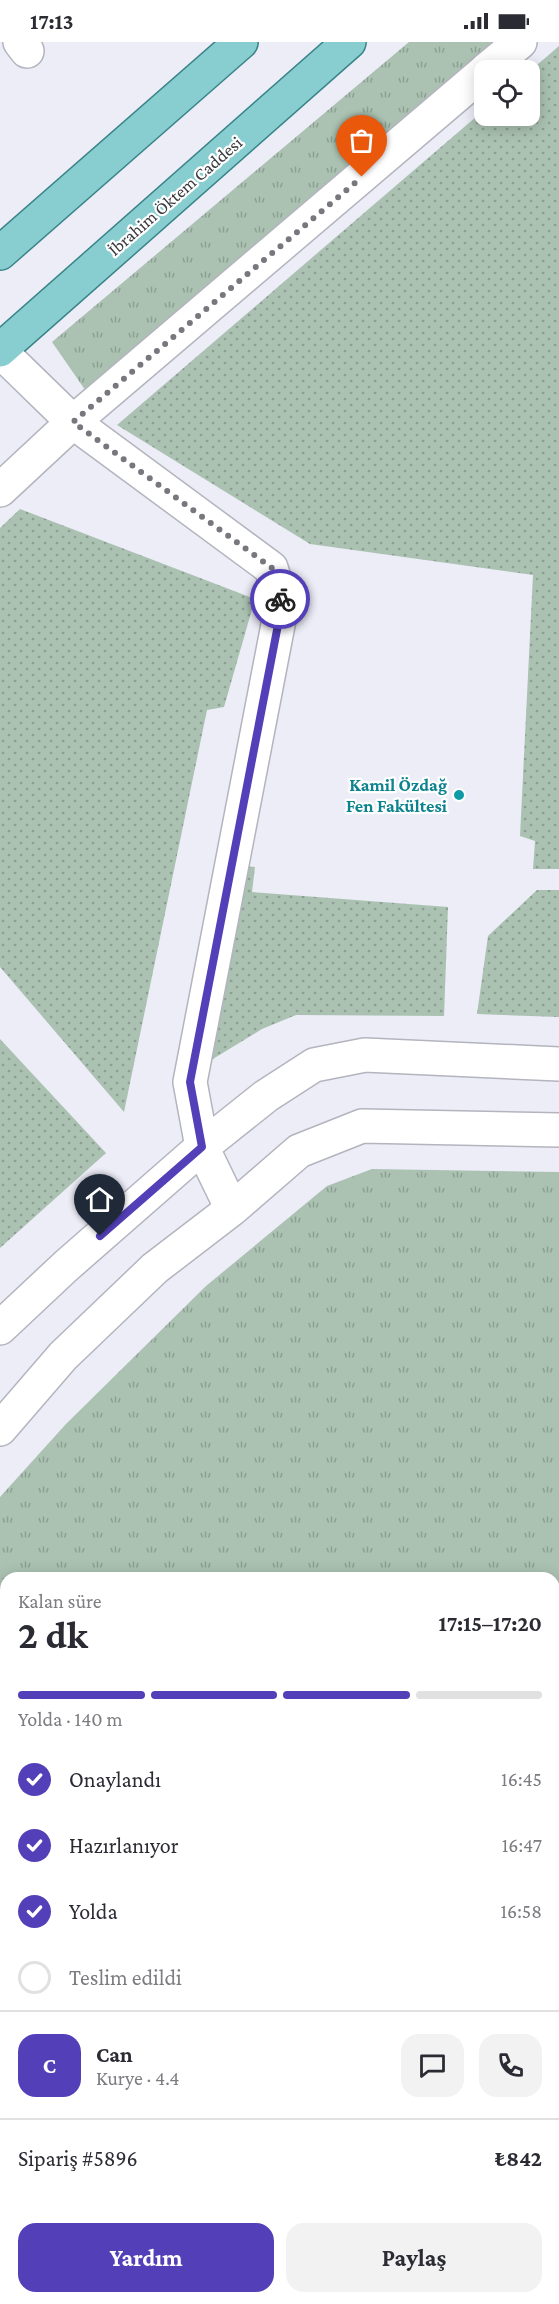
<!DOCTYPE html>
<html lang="tr">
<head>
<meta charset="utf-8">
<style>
  :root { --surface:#fff; --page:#f2f2f3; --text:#2b2b33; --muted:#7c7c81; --line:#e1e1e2; --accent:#5340b8 }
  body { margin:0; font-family:"Crimson Pro",serif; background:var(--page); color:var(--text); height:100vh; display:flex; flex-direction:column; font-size:22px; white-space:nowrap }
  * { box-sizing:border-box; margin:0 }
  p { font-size:20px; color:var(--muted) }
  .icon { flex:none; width:33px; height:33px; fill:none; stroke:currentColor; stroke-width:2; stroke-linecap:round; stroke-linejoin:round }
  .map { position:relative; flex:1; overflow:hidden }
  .side { position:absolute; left:0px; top:1530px; width:560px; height:732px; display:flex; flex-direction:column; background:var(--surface); border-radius:18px 18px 0 0; box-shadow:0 3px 15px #0003 }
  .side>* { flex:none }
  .controls { position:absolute; left:474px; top:18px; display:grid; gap:12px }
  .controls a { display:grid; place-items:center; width:66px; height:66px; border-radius:12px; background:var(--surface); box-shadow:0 3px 15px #0003; font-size:30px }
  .pin { position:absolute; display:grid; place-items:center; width:51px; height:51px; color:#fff; margin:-62px -26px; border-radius:50% 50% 50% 0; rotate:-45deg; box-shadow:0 0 6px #0007 }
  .pin .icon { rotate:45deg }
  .courier { position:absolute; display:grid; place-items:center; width:60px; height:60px; margin:-30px; border:4px solid #5340b8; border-radius:50%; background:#fff; color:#222; box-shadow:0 2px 8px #0007 }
  .summary em { font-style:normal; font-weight:700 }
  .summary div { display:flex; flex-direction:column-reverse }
  .summary { display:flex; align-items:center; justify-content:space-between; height:102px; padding:0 18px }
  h1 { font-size:39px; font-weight:700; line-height:45px }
  .bar { display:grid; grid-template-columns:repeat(4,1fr); gap:9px 6px; align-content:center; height:72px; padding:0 18px }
  .bar i { height:8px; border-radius:4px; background:var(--line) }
  .bar .current { background:var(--accent) }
  .bar p { grid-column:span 4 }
  .line { display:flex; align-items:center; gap:15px; padding:0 18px; border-top:2px solid var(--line) }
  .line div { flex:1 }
  .round { display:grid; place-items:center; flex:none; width:63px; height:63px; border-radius:18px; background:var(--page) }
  ol { padding:0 18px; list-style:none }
  li { display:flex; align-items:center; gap:18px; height:66px }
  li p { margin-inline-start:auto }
  li .icon { padding:6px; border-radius:50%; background:var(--accent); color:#fff; stroke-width:4 }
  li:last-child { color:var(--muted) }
  li i { width:33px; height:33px; border:3px solid var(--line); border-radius:50% }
  .button { display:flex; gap:12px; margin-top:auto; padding:12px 18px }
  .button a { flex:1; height:69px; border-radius:18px; background:var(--accent); color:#fff; font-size:24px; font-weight:700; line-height:69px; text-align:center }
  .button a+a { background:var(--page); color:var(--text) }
  .status { display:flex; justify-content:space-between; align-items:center; height:42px; padding:0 30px; background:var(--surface); direction:ltr }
  .status svg { height:16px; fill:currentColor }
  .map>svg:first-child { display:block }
  .grass { fill:url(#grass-dots) }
  .park { fill:url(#park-tufts) }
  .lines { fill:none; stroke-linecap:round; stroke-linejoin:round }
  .minor-casing { stroke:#b3b4be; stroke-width:36 }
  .major-casing { stroke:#398488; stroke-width:36 }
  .minor { stroke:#fff; stroke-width:33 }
  .major { stroke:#88cdd0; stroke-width:33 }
  .done { stroke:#77787e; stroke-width:6; stroke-dasharray:0 10.8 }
  .route { stroke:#5340b8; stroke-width:8 }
  .culture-dot { fill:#0f9aa8; stroke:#fff; stroke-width:2 }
  .labels { text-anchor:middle; stroke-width:4.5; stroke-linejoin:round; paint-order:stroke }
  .street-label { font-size:18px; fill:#38393d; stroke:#fff }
  .culture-label { font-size:18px; font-weight:bold; fill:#0d838f; stroke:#fff; text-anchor:end }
</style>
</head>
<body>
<div class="status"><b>17:13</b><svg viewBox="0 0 49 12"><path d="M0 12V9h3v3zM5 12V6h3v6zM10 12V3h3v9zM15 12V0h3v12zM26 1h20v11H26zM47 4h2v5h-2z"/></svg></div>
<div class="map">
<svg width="559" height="2262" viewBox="0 0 559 2262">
  <defs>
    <pattern id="grass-dots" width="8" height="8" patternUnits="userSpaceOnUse" patternTransform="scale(1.5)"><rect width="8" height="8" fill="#abc2b2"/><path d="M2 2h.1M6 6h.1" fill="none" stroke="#8c9f92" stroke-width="1.8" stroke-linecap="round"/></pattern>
    <pattern id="park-tufts" width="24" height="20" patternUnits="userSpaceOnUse" patternTransform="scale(1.5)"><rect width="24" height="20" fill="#abc2b2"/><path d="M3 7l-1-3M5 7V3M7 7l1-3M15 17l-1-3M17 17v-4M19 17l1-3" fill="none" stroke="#8c9f92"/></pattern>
  </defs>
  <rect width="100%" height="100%" fill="#ecedf7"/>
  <path class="grass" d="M559,4V827H533L535,799L520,794L533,533L310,502L117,383L484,68V74H530V29Z
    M20,467L255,557L224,665L207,668L124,1070L0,925V486Z
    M234,823L255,825L252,850L448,865L444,974L296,973L262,987L198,1026Z
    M537,848H559V975L477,972L488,894Z
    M0,997L106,1111L0,1206Z
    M559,1678V2110L554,2108V1684Z
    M0,1913L6,1916V2194L0,2201Z
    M554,2182L559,2184V2247L551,2262H275L295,2256H554Z
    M37,2256H243L269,2262H32Z"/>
  <path class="park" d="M409,0H511L90,355L52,300Z
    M372,1127L559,1130V1577L554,1584V1536H6V1848L0,1845V1455L66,1382L206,1244L327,1144Z"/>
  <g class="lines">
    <defs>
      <path id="minor" d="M20,0L27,9
        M486,28L520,0
        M0,309L73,380L271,526L282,562L190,1040L202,1105L232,1167
        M0,448L73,380L484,30
        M0,1286L66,1224L202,1105L266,1054L314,1023L365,1013L559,1022
        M0,1387L63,1314L155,1226L232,1167L299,1109L362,1084L559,1088
        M554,1639L559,1632
        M554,1789L559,1788
        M0,1875L6,1878
        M554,1886L559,1884
        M554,2150L559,2153
        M554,2225L559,2221
        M554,2250L559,2254
        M334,2256L337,2262
        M30,2262L36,2256
        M184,2262L189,2256
        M416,2262L420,2256
        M522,2262L525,2256"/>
      <path id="major" d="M0,211L241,0
        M0,308L349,0"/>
    </defs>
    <use href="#minor" class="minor-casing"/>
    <use href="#major" class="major-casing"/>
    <use href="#minor" class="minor"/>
    <use href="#major" class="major"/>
  </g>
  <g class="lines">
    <path class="done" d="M280,557L272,526L73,380L362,135"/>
    <path class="route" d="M100,1194L202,1105L190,1040L282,562L280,557"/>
  </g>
  <circle class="culture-dot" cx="459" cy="753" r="6"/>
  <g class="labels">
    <g class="street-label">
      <text transform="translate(175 154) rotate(-41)" y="6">İbrahim Öktem Caddesi</text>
    </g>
    <g class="culture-label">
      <text x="447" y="749">Kamil Özdağ<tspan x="447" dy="21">Fen Fakültesi</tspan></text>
    </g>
  </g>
</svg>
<div class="controls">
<a><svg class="icon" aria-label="locate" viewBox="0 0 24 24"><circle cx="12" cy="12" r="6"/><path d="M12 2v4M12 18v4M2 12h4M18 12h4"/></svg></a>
</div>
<div class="pin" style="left:362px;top:135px;background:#ea580c"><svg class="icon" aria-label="bag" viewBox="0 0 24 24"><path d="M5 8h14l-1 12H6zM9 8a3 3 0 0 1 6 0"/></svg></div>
<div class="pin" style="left:100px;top:1194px;background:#1f2937"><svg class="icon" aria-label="home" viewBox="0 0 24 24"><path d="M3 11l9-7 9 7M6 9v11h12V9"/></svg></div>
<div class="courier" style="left:280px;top:557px"><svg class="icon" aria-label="bike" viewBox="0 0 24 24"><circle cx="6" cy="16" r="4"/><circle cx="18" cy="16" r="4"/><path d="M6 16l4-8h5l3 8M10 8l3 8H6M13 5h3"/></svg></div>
<section class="side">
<div class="summary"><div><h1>2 dk</h1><p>Kalan süre</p></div><em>17:15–17:20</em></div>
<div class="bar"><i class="current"></i><i class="current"></i><i class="current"></i><i></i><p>Yolda · 140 m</p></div>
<ol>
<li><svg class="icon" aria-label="check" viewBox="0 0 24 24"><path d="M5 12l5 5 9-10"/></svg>Onaylandı<p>16:45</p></li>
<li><svg class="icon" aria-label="check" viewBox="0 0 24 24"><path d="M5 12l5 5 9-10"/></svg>Hazırlanıyor<p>16:47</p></li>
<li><svg class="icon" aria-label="check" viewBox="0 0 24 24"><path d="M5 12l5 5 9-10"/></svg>Yolda<p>16:58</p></li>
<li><i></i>Teslim edildi</li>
</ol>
<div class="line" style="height:108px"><b class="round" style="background:var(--accent);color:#fff">C</b><div><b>Can</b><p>Kurye · 4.4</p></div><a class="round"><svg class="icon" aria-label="chat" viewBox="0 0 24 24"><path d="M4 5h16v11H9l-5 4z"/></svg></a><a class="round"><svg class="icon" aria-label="phone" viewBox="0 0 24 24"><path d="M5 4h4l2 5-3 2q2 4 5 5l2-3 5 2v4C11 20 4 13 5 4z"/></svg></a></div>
<div class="line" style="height:78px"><div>Sipariş #5896</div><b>₺842</b></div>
<div class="button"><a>Yardım</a><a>Paylaş</a></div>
</section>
</div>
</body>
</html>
